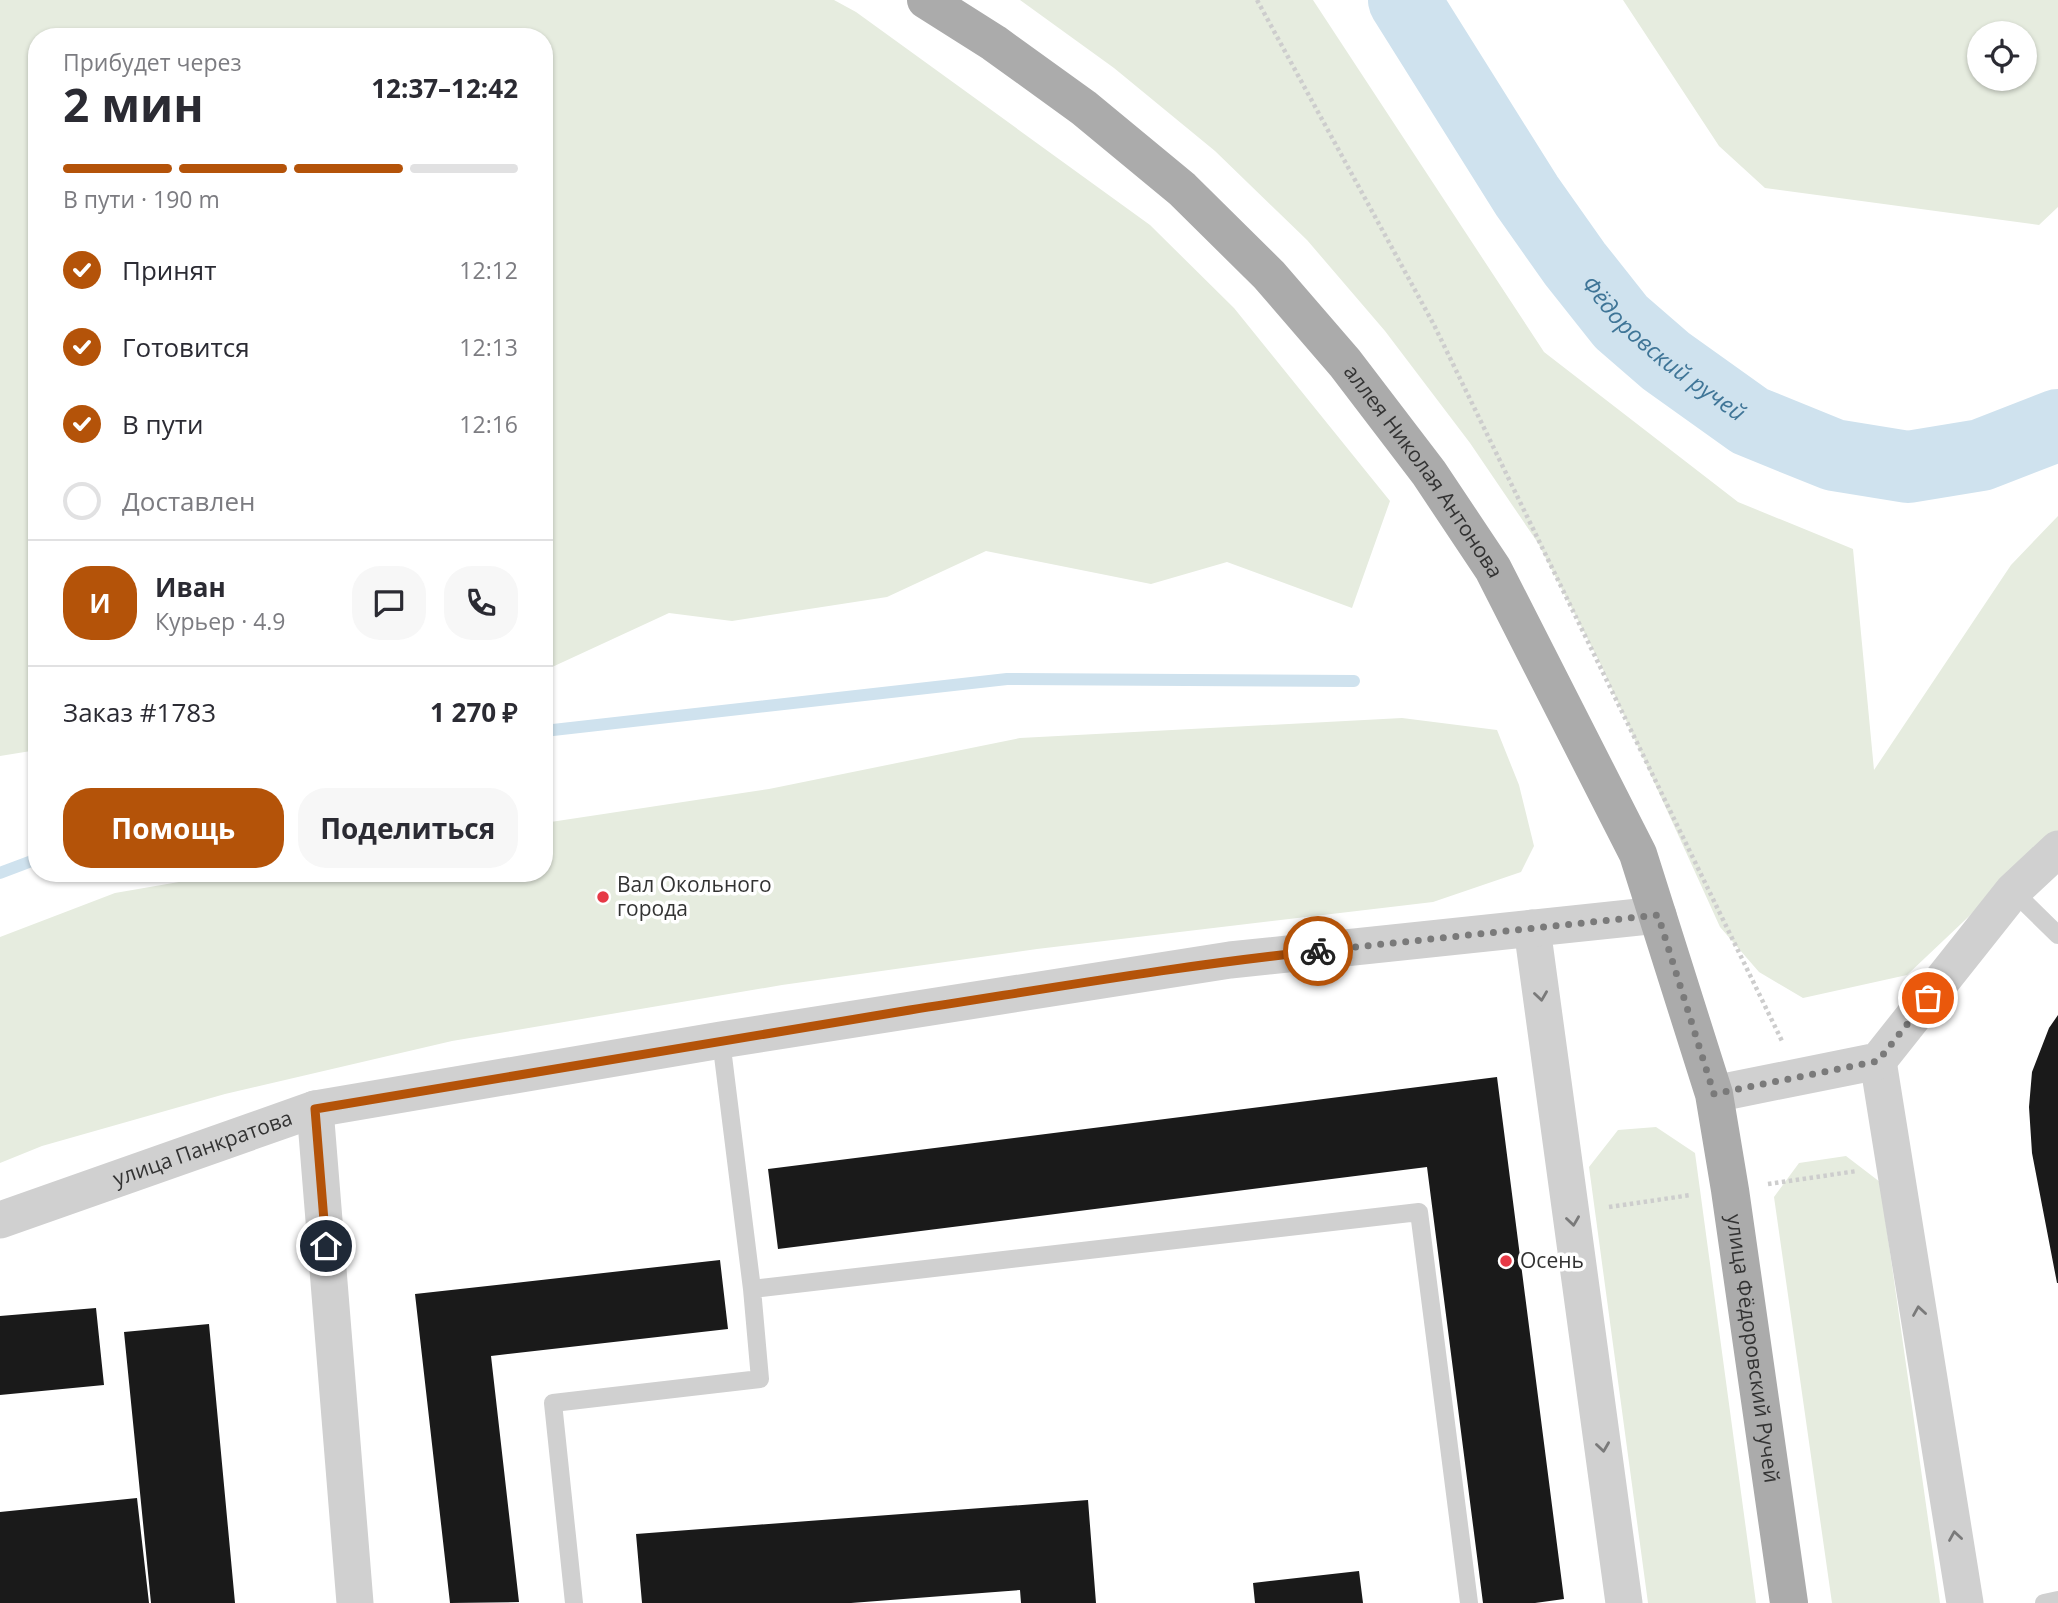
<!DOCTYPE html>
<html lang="ru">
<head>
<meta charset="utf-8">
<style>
  :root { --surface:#fff; --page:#f7f7f7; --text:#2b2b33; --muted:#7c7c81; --line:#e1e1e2; --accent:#b45309 }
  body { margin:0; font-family:"Open Sans",sans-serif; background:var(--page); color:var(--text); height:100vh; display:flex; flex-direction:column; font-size:26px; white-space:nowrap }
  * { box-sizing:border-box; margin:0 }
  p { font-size:23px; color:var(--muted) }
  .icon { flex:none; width:38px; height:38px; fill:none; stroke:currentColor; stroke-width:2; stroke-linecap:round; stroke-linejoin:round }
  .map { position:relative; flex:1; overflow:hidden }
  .side { position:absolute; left:28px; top:28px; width:525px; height:854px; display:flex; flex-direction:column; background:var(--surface); border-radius:28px; box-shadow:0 2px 5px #0004 }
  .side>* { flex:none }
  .tools { position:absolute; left:1967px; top:21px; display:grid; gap:14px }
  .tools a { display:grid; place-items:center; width:70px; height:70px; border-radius:50%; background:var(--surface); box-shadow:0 2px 5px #0004; font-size:35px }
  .pin { position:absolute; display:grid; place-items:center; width:60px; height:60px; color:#fff; margin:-30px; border:4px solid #fff; border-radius:50%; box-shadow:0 2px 7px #0007 }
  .courier { position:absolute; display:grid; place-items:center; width:70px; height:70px; margin:-35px; border:5px solid #b45309; border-radius:50%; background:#fff; color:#222; box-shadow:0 2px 9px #0007 }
  .overview em { font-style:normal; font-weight:700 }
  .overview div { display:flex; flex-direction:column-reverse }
  .overview { display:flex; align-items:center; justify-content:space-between; height:119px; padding:0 35px }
  h1 { font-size:46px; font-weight:700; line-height:52px }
  .bar { display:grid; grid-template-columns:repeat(4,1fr); gap:10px 7px; align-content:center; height:84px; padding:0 35px }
  .bar i { height:9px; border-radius:5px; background:var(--line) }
  .bar .selected { background:var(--accent) }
  .bar p { grid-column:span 4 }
  .line { display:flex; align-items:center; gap:18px; padding:0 35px; border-top:2px solid var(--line) }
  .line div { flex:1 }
  .round { display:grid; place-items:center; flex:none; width:74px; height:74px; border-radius:28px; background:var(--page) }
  ol { padding:0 35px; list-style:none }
  li { display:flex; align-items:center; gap:21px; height:77px }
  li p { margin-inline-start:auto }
  li .icon { padding:7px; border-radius:50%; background:var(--accent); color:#fff; stroke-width:4 }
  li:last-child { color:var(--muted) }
  li i { width:38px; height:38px; border:4px solid var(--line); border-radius:50% }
  .action { display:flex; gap:14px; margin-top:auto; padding:14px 35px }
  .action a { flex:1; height:80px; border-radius:28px; background:var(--accent); color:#fff; font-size:28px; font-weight:700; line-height:80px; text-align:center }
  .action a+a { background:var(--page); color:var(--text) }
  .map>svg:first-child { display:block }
  .green { fill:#e6ecdf; fill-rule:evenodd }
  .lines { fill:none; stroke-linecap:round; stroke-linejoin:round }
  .stream { stroke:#cfe2ee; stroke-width:12 }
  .river { stroke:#cfe2ee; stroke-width:72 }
  .building { fill:#1a1a1a }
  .path { stroke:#cdcdcd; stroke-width:4.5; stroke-dasharray:3.5 3.5; stroke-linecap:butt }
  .service { stroke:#d0d0d0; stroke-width:18 }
  .minor { stroke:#d0d0d0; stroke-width:37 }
  .primary { stroke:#ababab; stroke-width:38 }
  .oneway { stroke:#7a7a7a }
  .done { stroke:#7a7a7a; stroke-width:7; stroke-dasharray:0 12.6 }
  .route { stroke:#b45309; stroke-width:9 }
  .poi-dot { fill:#e63946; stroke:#fff; stroke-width:2.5 }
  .labels { text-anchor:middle; stroke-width:7; stroke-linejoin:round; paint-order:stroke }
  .street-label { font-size:21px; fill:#333; stroke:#fff }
  .poi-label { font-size:21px; fill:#333; stroke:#fff; text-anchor:start }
  .water-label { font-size:23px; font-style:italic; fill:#3f7597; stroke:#fff }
</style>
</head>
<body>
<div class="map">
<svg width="2058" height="1603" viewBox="0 0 2058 1603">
  <rect width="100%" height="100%" fill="#fff"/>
  <path class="green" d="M0,0H834L856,12L1150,225L1234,308L1390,501L1352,608L1227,562L1151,584L986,551L887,597L732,621L669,613L550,668H544V37H37V750L0,756Z
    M1020,0H1313L1544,352L1738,502L1853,549L1874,770L2011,565L2058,516V832L1907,975L1803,998L1759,972L1720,927L1600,663L1538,543L1470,443L1385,331L1307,240L1215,151L1114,68Z
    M1623,0H2058V207L2039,225L1765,188L1719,146ZM2025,33V79H1979V33Z
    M1402,718L1497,730L1519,785L1534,846L1521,872L1433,902L1037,949L782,985L452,1041L225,1094L42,1146L0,1163V937L115,893L231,873H544V823L769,789L1020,738Z
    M1656,1127L1695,1153L1756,1603H1648L1589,1167L1618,1130Z
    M1846,1156L1880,1182L1940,1603H1832L1774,1197L1799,1163Z"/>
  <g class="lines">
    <path class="stream" d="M544,731L1007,679L1354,681
      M0,873L37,859"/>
    <path class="river" id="s1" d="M1404,0L1527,196L1575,264L1621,322L1666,361L1750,421L1834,455L1908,467L1981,455L2058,425"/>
  </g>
  <path class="building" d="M2058,1015V1283H2057L2032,1153L2029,1107L2032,1072L2049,1028Z
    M1497,1077L1564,1599L1535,1603H1483L1427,1167L778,1249L768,1169Z
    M720,1260L728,1329L491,1356L519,1602L450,1603L415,1294Z
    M96,1308L104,1385L0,1395V1316Z
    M209,1324L235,1603H151L124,1332Z
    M137,1498L149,1603H0V1512Z
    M1088,1500L1096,1603H1021L1020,1590L851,1603H642L636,1534Z
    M1359,1571L1363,1603H1255L1253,1583Z"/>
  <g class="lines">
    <path class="path" d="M1257,0L1434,325L1782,1041
      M1768,1184L1857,1171
      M1609,1207L1691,1195"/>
    <path class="service" d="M2013,891L2058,935
      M721,1040L752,1289
      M574,1603L553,1403L760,1379L752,1289L1419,1212L1469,1603
      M2044,1603L2058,1600"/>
    <g class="minor">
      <path d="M1532,928L1624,1603"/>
      <path d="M1878,1061L1965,1603"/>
      <path d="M1714,1094L1878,1061L2013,891L2058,849"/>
      <path d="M315,1109L355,1603"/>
      <path id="s2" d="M0,1220L315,1109L721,1040L1230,960L1658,915"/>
    </g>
    <path class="primary" id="s3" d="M926,0L994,43L1084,108L1182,189L1269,275L1345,363L1429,473L1493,569L1638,854L1714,1094L1730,1190L1789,1603"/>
  </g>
  <defs><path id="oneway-chevron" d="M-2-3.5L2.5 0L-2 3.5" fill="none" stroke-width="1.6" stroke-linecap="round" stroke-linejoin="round" transform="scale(1.75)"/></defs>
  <g class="oneway">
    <use href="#oneway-chevron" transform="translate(1541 996) rotate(82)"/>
    <use href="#oneway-chevron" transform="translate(1573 1221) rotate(82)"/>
    <use href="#oneway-chevron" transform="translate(1919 1311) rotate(-99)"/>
    <use href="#oneway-chevron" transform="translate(1603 1447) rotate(82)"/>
    <use href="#oneway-chevron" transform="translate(1955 1536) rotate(-99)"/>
  </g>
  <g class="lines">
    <path class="done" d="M1318,951L1658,915L1714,1094L1878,1061L1928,998"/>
    <path class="route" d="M326,1246L315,1109C513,1076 711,1042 910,1010C1046,989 1182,965 1318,951"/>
  </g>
  <g class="poi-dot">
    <circle cx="603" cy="897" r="7"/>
    <circle cx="1506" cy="1261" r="7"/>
  </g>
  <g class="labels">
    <g class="street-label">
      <text dy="7" stroke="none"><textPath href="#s3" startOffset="691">аллея Николая Антонова</textPath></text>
      <text dy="7" stroke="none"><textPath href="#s2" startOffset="215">улица Панкратова</textPath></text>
      <text dy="7" stroke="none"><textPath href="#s3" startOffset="1640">улица Фёдоровский Ручей</textPath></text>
    </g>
    <g class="poi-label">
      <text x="617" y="892">Вал Окольного<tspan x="617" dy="24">города</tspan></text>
      <text x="1520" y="1268">Осень</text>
    </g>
    <g class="water-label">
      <text dy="8" stroke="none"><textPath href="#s1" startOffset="438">Фёдоровский ручей</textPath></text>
    </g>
  </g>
</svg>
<div class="tools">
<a><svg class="icon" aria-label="locate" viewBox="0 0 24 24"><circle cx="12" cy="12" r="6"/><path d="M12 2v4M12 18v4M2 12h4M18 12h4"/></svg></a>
</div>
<div class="pin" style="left:1928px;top:998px;background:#ea580c"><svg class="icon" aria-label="bag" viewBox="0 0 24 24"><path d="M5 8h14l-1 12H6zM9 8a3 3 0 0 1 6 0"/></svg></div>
<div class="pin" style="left:326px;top:1246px;background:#1f2937"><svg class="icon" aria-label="home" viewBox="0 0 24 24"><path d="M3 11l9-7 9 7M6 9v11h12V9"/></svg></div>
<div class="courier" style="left:1318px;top:951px"><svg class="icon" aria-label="bike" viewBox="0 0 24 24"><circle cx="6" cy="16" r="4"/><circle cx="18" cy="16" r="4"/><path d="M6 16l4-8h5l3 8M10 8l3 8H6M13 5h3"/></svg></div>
<section class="side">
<div class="overview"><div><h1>2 мин</h1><p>Прибудет через</p></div><em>12:37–12:42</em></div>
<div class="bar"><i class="selected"></i><i class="selected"></i><i class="selected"></i><i></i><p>В пути · 190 m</p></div>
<ol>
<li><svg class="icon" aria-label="check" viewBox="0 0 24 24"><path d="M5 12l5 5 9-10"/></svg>Принят<p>12:12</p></li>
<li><svg class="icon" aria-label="check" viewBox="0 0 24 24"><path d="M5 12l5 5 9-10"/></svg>Готовится<p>12:13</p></li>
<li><svg class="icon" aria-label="check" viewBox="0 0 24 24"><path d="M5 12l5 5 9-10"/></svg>В пути<p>12:16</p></li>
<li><i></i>Доставлен</li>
</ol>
<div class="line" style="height:126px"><b class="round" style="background:var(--accent);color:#fff">И</b><div><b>Иван</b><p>Курьер · 4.9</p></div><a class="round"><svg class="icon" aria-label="chat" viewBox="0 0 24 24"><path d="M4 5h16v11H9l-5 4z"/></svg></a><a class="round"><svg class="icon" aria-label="phone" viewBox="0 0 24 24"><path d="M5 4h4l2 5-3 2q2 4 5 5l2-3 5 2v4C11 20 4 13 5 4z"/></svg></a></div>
<div class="line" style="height:91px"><div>Заказ #1783</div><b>1 270 ₽</b></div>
<div class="action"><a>Помощь</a><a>Поделиться</a></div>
</section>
</div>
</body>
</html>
